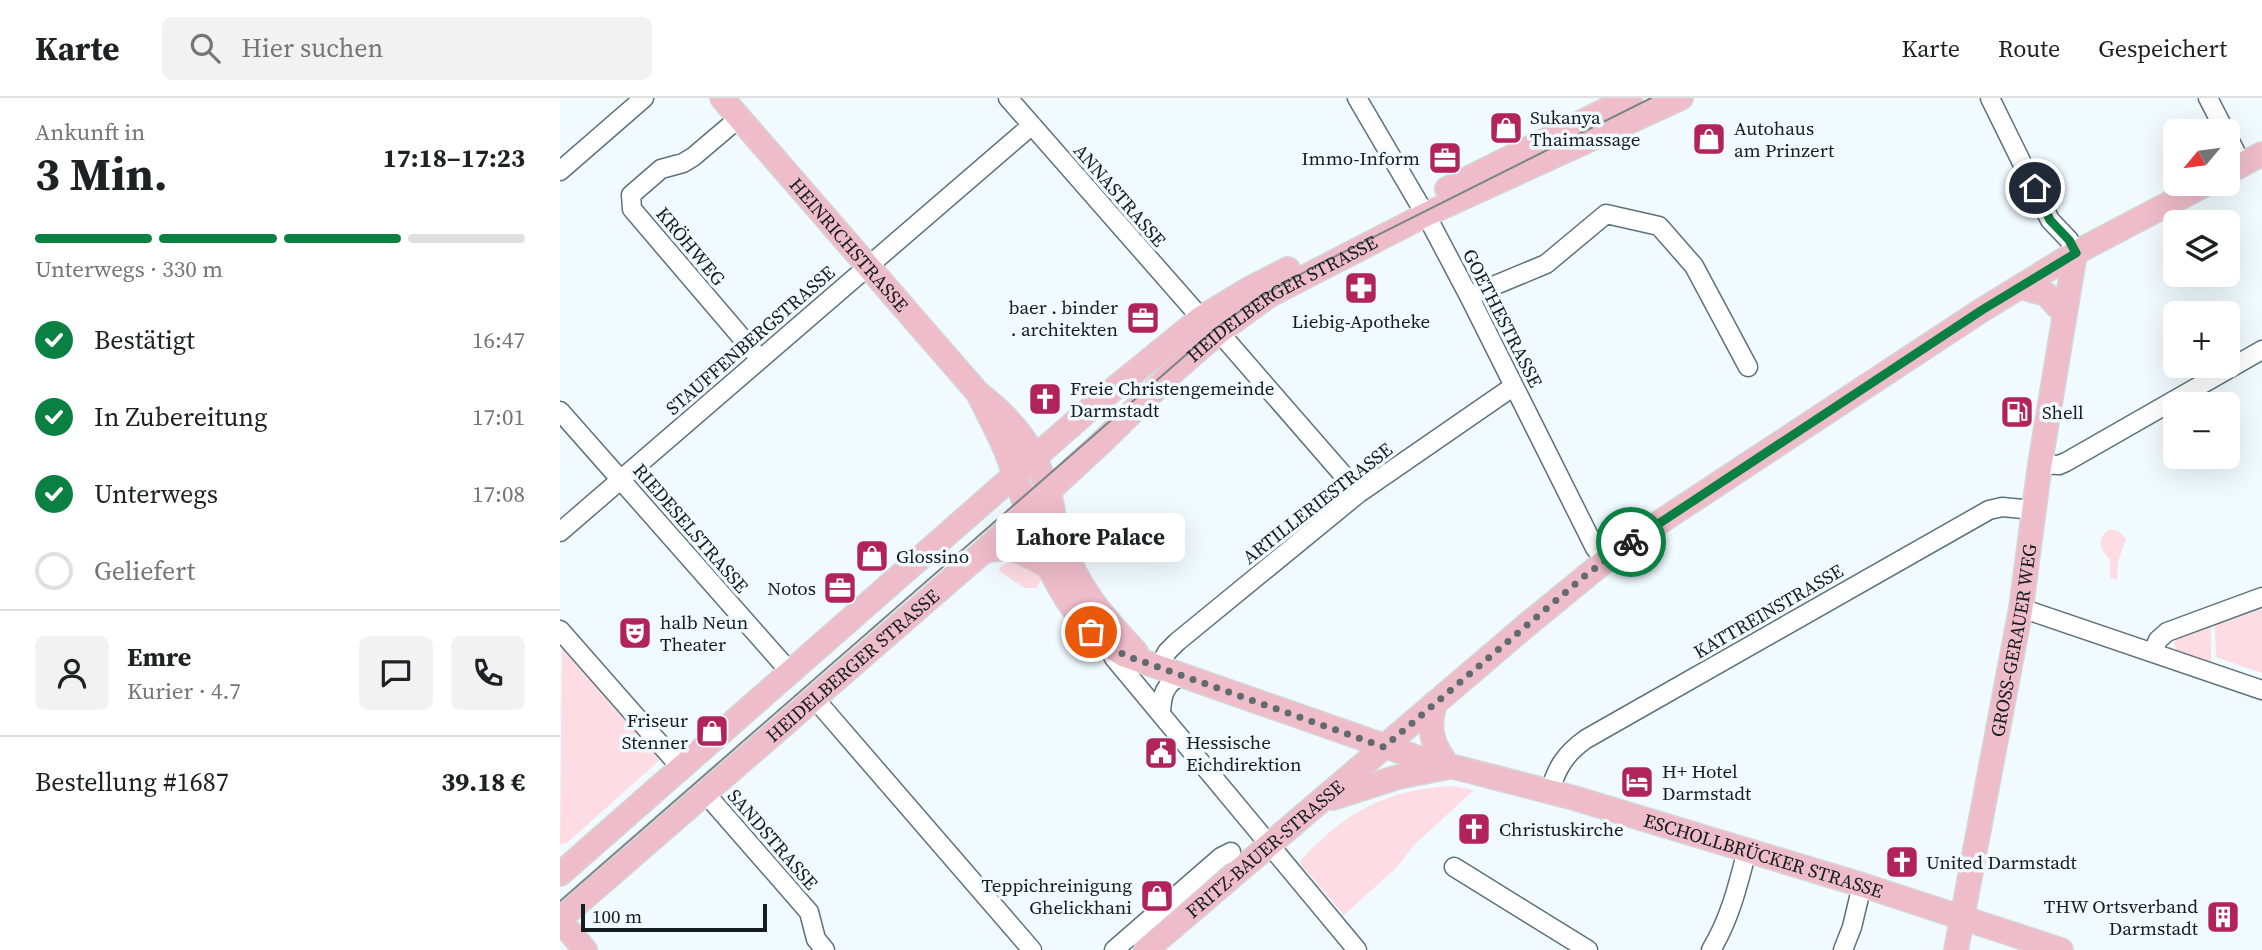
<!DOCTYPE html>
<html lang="de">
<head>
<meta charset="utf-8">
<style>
  :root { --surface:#fff; --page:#f2f2f2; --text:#202124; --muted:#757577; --line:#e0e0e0; --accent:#0b8043 }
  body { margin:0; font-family:"Source Serif 4",serif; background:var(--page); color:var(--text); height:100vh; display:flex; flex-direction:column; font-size:26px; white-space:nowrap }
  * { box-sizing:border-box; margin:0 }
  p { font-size:23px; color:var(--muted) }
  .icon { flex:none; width:38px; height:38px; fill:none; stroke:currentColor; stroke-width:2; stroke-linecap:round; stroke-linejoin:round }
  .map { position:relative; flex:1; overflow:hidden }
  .panel { display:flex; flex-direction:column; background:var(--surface); width:560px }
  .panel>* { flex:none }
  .needle { width:46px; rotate:241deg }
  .buttons { position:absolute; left:1603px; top:21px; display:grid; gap:14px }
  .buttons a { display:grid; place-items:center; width:77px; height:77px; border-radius:10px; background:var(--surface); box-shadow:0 7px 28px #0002; font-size:35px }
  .scale { position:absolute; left:21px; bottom:18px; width:186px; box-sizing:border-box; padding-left:7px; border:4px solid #141d21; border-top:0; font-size:19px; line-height:24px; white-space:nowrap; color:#141d21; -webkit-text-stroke:5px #f0faff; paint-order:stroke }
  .pin { position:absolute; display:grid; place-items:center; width:60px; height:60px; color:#fff; margin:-30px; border:4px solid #fff; border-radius:50%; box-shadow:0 2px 7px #0007 }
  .courier { position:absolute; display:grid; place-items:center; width:70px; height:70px; margin:-35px; border:5px solid #0b8043; border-radius:50%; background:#fff; color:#222; box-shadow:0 2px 9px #0007 }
  .bubble { position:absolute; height:49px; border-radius:10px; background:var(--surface); box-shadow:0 7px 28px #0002; font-size:23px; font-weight:700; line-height:49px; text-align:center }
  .head em { font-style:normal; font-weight:700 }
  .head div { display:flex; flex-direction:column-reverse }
  .head { display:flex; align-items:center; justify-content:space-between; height:119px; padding:0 35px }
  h1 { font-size:46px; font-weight:700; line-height:52px }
  .bar { display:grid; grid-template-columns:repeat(4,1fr); gap:10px 7px; align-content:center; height:84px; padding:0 35px }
  .bar i { height:9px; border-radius:5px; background:var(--line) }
  .bar .on { background:var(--accent) }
  .bar p { grid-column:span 4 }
  .line { display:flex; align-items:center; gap:18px; padding:0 35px; border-top:2px solid var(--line) }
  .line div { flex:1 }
  .round { display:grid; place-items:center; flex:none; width:74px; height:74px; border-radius:10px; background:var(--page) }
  ol { padding:0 35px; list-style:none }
  li { display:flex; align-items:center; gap:21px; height:77px }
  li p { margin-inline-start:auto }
  li .icon { padding:7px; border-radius:50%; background:var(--accent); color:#fff; stroke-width:4 }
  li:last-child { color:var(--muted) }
  li i { width:38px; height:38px; border:4px solid var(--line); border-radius:50% }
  header { display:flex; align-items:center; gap:42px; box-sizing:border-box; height:98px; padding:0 35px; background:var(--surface); border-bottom:2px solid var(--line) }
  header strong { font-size:33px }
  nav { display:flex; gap:38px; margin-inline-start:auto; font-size:24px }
  .search { width:490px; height:63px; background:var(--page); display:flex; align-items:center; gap:18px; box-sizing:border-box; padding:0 24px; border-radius:10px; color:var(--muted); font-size:26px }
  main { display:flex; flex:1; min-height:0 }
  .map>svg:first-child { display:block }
  .green { fill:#fedce3 }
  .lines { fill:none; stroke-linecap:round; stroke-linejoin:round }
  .minor-casing { stroke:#5c727c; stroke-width:21 }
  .major-casing { stroke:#d5d6d7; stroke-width:26 }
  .minor { stroke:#fff; stroke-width:18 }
  .major { stroke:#efbcc9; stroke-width:23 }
  .tram { stroke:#7b8489; stroke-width:2 }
  .done { stroke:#616a6f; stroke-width:7; stroke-dasharray:0 12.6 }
  .route { stroke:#0b8043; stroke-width:9 }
  .labels { text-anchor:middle; stroke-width:7; stroke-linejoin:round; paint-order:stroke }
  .poi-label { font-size:19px; fill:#141d21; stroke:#f0faff; text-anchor:start }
  .street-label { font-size:19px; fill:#141d21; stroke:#f0faff }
</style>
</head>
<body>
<header>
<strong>Karte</strong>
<div class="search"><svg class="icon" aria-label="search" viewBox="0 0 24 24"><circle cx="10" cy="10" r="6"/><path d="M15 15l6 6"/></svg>Hier suchen</div>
<nav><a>Karte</a><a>Route</a><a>Gespeichert</a></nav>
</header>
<main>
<section class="panel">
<div class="head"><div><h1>3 Min.</h1><p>Ankunft in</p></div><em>17:18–17:23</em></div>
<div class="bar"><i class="on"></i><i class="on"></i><i class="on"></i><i></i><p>Unterwegs · 330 m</p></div>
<ol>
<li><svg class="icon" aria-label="check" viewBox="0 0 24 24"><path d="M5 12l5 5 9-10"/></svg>Bestätigt<p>16:47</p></li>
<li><svg class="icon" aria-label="check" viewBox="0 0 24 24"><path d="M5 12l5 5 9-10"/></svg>In Zubereitung<p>17:01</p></li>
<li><svg class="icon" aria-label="check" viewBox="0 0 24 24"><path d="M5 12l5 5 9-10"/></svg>Unterwegs<p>17:08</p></li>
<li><i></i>Geliefert</li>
</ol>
<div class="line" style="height:126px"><a class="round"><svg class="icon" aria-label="person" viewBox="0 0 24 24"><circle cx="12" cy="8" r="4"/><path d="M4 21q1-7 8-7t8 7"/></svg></a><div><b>Emre</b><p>Kurier · 4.7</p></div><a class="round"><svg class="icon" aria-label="chat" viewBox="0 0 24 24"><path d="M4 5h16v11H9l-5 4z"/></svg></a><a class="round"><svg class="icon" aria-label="phone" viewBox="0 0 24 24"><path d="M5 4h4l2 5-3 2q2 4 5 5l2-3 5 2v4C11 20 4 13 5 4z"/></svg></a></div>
<div class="line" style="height:91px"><div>Bestellung #1687</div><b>39.18 €</b></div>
</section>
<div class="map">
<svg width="1702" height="852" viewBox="0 0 1702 852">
  <rect width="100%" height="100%" fill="#f0faff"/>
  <path class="green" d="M1550,431L1560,434L1566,441L1558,464L1557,482L1550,480V462C1540,450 1535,442 1550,431Z
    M451,463L481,473L483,480L476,490H465L439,473L440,469Z
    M1702,511V575L1656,559L1655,527Z
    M1651,529V565L1616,553L1614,545L1618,540Z
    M2,545L102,660L8,744L0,747Z
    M891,688L914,692L854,747L837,769L784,817L739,764C784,715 824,692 891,688Z"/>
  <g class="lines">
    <defs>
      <path id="minor" d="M448,0L641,220
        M797,0L872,128L909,198L1035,450L1045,462
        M1430,0L1490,122L1509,142L1515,155
        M1648,0L1665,33
        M179,20L133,59L123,65L101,71L71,97L72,111L200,261
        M1668,39L1682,67
        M0,73L84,0
        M909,198L986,166L1046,116L1099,128L1134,168L1188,269
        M659,234L799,395
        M0,313L231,575
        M1480,366L1499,367L1506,364L1702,252
        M0,434L472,27
        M1461,510L1702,592
        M0,532L122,671
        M548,549L554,560L797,852
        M1593,554L1598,542L1607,534L1702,499
        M599,569L607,554L617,544L799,395L954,288
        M255,601L472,852
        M601,615C602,596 604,587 622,577
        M990,694C996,670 1006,655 1026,641L1429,412L1442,409L1474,412
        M146,696L249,814L256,841L265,852
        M894,769L1028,852
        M554,852L661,759L671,754
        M1151,852C1170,821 1178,787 1187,752
        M1283,852L1292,829L1302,787"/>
      <g id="major">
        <path id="s1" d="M162,0L418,295C459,326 476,353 491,403C493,410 493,417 495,424C499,438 504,451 510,464C525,499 550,526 576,554"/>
        <path d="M1668,74L1702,56"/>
        <path d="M887,91L1070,0"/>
        <path d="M1460,189L1486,196L1498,209"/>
        <path id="s2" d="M418,295C427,314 438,333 446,353C475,426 490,515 564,557L856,659L1014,700L1302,787L1501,852"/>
        <path d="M424,453C453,447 464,455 489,469"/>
        <path d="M875,605C867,633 872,646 889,669"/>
        <path d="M772,700L838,679L884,670"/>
        <path d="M0,776L539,303L641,220L687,192L728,171"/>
        <path id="s3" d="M0,821L424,453L543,343L614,273L659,234L710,197L865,117L1121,0"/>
        <path d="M0,822L25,852"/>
        <path id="s4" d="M586,852L968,526L1062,449L1422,212L1515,155L1646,86"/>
        <path id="s5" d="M1396,852L1461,510L1480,366L1515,155"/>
      </g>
    </defs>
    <use href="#minor" class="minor-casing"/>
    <use href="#major" class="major-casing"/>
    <use href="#minor" class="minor"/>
    <use href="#major" class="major"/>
    <path class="tram" d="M0,803L659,228L700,199L752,170L1091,0"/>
  </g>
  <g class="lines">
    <path class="done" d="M531,534L564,557L824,649L1027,476L1071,444"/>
    <path class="route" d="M1071,444L1422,212L1516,155L1509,142L1490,122L1475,90"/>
  </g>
  <defs>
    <symbol id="shop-square" viewBox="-11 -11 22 22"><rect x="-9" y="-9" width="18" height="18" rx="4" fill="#b1235a" stroke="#f0faff"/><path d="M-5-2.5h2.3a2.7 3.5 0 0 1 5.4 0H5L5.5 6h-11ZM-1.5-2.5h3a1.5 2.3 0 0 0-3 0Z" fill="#fff"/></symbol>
    <symbol id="office-square" viewBox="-11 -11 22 22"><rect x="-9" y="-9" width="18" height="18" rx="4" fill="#b1235a" stroke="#f0faff"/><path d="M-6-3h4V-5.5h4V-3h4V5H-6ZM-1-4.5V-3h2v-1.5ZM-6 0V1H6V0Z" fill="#fff"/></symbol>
    <symbol id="pharmacy-square" viewBox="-11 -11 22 22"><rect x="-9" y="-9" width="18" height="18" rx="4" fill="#b1235a" stroke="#f0faff"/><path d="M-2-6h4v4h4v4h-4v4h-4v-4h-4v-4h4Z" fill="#fff"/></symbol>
    <symbol id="church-square" viewBox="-11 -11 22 22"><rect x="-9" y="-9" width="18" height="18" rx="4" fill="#b1235a" stroke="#f0faff"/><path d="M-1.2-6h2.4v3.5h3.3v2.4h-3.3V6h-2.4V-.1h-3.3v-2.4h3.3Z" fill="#fff"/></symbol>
    <symbol id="fuel-square" viewBox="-11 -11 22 22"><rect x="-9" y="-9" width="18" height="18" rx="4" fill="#b1235a" stroke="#f0faff"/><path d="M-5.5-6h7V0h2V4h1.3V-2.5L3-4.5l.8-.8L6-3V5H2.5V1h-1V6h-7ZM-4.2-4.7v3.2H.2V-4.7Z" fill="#fff"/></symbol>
    <symbol id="theatre-square" viewBox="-11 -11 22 22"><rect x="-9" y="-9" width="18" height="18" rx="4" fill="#b1235a" stroke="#f0faff"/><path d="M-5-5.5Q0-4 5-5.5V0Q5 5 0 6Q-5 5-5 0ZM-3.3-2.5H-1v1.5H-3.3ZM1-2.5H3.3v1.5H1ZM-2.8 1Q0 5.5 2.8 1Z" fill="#fff"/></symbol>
    <symbol id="civic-square" viewBox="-11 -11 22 22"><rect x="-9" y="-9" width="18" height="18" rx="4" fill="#b1235a" stroke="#f0faff"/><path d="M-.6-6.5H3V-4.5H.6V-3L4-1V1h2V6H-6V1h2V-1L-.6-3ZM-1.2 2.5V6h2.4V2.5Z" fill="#fff"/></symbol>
    <symbol id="hotel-square" viewBox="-11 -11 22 22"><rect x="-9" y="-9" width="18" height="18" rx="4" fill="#b1235a" stroke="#f0faff"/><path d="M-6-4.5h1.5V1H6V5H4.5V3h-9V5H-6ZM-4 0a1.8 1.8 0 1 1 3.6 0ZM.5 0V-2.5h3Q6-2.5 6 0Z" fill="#fff"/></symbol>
    <symbol id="building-square" viewBox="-11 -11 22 22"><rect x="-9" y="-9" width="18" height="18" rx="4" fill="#b1235a" stroke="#f0faff"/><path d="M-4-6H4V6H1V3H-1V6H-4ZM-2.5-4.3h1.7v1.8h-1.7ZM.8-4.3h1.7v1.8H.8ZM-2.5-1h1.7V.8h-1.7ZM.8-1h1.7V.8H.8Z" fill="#fff"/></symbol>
  </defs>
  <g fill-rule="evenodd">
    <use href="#shop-square" x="927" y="11" width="38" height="38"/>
    <use href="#shop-square" x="1130" y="22" width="38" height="38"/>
    <use href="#office-square" x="866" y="41" width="38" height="38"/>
    <use href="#pharmacy-square" x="782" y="171" width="38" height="38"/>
    <use href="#office-square" x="564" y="201" width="38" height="38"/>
    <use href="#church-square" x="466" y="282" width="38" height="38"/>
    <use href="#fuel-square" x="1438" y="295" width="38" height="38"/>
    <use href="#shop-square" x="293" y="439" width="38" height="38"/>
    <use href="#office-square" x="261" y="471" width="38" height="38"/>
    <use href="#theatre-square" x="56" y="516" width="38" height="38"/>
    <use href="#shop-square" x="133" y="614" width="38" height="38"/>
    <use href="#civic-square" x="582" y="636" width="38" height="38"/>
    <use href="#hotel-square" x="1058" y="665" width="38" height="38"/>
    <use href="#church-square" x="895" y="712" width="38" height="38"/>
    <use href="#church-square" x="1323" y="745" width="38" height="38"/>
    <use href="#shop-square" x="578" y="779" width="38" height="38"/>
    <use href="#building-square" x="1644" y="800" width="38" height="38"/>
  </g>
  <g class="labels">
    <g class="poi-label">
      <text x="970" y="26">Sukanya<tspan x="970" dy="22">Thaimassage</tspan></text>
      <text x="1174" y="37">Autohaus<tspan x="1174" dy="22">am Prinzert</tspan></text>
      <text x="860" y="67" text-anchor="end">Immo-Inform</text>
      <text x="558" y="216" text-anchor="end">baer . binder<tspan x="558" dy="22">. architekten</tspan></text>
      <text x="801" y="230" text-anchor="middle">Liebig-Apotheke</text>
      <text x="510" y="297">Freie Christengemeinde<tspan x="510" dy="22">Darmstadt</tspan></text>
      <text x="1482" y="321">Shell</text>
      <text x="336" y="465">Glossino</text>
      <text x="256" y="497" text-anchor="end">Notos</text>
      <text x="100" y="531">halb Neun<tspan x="100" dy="22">Theater</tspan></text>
      <text x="128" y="629" text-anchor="end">Friseur<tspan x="128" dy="22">Stenner</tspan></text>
      <text x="626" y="651">Hessische<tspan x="626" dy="22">Eichdirektion</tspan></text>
      <text x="1102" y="680">H+ Hotel<tspan x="1102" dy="22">Darmstadt</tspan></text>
      <text x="939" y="738">Christuskirche</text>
      <text x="1366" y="771">United Darmstadt</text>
      <text x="572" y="794" text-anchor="end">Teppichreinigung<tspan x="572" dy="22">Ghelickhani</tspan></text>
      <text x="1638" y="815" text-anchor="end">THW Ortsverband<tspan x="1638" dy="22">Darmstadt</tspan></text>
    </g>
    <g class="street-label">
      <text transform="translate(560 97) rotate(49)" y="7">ANNASTRASSE</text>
      <text dy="7" stroke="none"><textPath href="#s1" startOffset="194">HEINRICHSTRASSE</textPath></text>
      <text transform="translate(131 148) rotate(50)" y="7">KRÖHWEG</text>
      <text dy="7" stroke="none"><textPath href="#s3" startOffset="954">HEIDELBERGER STRASSE</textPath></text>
      <text transform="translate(943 220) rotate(63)" y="7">GOETHESTRASSE</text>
      <text transform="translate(190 242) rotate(-41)" y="7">STAUFFENBERGSTRASSE</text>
      <text transform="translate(757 405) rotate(-38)" y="7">ARTILLERIESTRASSE</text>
      <text transform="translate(131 430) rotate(49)" y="7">RIEDESELSTRASSE</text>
      <text transform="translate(1208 513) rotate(-30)" y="7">KATTREINSTRASSE</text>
      <text dy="7" stroke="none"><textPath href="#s5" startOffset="315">GROSS-GERAUER WEG</textPath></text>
      <text dy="7" stroke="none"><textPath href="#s3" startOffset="387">HEIDELBERGER STRASSE</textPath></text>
      <text transform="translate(213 741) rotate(49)" y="7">SANDSTRASSE</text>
      <text dy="7" stroke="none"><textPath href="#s4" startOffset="156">FRITZ-BAUER-STRASSE</textPath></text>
      <text dy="7" stroke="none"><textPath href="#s2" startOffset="976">ESCHOLLBRÜCKER STRASSE</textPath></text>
    </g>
  </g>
</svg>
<div class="buttons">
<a><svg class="needle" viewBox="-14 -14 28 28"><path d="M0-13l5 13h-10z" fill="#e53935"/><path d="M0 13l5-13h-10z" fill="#757577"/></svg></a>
<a><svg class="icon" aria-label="layers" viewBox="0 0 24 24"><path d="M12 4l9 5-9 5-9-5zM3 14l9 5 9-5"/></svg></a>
<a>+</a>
<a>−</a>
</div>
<div class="scale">100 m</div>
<div class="pin" style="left:531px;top:534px;background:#ea580c"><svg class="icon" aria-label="bag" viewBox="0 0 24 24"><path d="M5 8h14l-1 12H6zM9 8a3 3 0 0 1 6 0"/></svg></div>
<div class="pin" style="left:1475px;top:90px;background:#1f2937"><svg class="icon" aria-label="home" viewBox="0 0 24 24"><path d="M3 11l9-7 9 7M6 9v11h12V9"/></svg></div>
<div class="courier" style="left:1071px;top:444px"><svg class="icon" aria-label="bike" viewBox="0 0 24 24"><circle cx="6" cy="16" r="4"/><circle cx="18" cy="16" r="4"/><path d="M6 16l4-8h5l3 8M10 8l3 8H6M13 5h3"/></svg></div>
<div class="bubble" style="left:436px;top:415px;width:189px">Lahore Palace</div>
</div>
</main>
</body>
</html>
